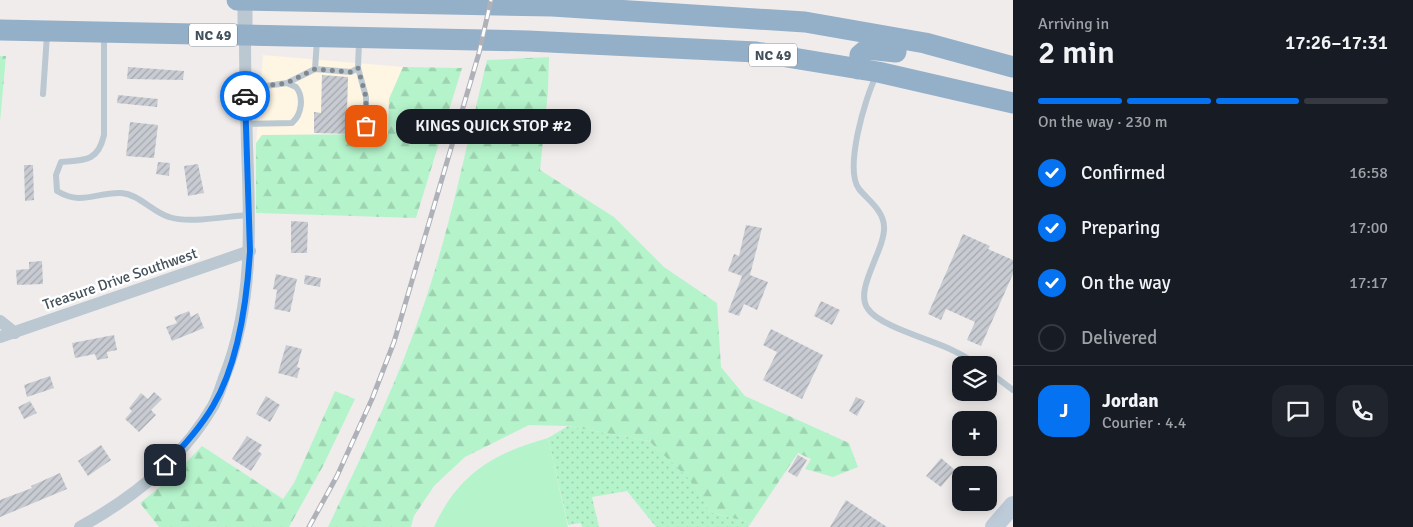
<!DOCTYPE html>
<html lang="en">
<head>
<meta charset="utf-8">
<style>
  :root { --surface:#171b24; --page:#20242c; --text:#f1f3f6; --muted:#9ea1a6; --line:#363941; --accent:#0572f2 }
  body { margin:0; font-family:Signika,sans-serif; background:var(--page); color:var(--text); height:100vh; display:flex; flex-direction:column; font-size:19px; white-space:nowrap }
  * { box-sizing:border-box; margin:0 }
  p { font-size:16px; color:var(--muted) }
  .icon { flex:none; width:28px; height:28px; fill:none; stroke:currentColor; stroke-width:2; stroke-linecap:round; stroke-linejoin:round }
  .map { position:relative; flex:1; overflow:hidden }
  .drawer { display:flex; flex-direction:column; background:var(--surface); width:400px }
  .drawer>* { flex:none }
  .fabs { position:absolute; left:952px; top:356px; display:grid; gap:10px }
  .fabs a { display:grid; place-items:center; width:45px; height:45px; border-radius:10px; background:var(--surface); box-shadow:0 2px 12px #0003; font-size:25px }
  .pin { position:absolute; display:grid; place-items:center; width:42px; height:42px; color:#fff; margin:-21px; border-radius:10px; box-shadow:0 2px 8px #0006 }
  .courier { position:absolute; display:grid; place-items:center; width:50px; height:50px; margin:-25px; border:4px solid #0572f2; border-radius:50%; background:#fff; color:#222; box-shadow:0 1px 6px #0007 }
  .bubble { position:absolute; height:35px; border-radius:15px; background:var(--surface); box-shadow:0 2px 12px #0003; font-size:16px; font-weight:600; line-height:35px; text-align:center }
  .summary em { font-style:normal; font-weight:600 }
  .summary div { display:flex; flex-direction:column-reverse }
  .summary { display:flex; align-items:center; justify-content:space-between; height:85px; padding:0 25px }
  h1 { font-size:32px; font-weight:600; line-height:38px }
  .bar { display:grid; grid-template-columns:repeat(4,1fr); gap:8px 5px; align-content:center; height:60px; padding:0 25px }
  .bar i { height:6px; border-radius:4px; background:var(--line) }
  .bar .current { background:var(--accent) }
  .bar p { grid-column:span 4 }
  .line { display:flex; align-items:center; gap:12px; padding:0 25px; border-top:1px solid var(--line) }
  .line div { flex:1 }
  .round { display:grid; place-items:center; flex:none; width:52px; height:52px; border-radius:15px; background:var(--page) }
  ol { padding:0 25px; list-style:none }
  li { display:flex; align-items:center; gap:15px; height:55px }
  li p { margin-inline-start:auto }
  li .icon { padding:5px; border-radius:50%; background:var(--accent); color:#fff; stroke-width:4 }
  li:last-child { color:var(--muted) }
  li i { width:28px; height:28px; border:2px solid var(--line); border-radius:50% }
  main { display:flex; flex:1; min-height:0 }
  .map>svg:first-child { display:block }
  .commercial { fill:#fef5e2 }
  .grass { fill:url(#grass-dots) }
  .forest { fill:url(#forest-firs) }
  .pitch { fill:#b5f4cb }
  .building { fill:url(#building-hatch) }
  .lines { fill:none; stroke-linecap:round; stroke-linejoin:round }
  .service { stroke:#bbc8d1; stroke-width:6 }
  .minor { stroke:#bbc8d1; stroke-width:12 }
  .tertiary { stroke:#bbc8d1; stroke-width:15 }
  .secondary { stroke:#bdcbd9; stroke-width:18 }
  .trunk { stroke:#94afc8; stroke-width:21 }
  .rail-casing { stroke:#aeb2b8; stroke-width:5 }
  .rail { stroke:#fff; stroke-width:3; stroke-dasharray:9; stroke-linecap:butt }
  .done { stroke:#80878e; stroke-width:5; stroke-dasharray:0 9 }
  .route { stroke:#0572f2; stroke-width:6 }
  .labels { text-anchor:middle; stroke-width:5; stroke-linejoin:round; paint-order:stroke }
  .shield { fill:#fff; stroke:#7b858d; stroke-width:1 }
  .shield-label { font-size:14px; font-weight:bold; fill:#43515c }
  .street-label { font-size:15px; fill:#43515c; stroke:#fff }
</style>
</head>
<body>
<main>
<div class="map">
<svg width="1013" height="527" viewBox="0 0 1013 527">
  <defs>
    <pattern id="grass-dots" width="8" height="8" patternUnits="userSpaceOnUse" patternTransform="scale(1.25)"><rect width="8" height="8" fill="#b5f4cb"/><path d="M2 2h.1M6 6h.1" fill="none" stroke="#9dd3b1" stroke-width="1.8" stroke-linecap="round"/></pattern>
    <pattern id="forest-firs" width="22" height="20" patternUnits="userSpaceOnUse" patternTransform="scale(1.25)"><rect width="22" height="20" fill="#b5f4cb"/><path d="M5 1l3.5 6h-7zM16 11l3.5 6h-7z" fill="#9dd3b1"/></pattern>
    <pattern id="building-hatch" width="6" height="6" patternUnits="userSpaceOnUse" patternTransform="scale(1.25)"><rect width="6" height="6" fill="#c8ccd2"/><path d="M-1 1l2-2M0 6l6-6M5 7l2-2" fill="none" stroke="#a4a8ae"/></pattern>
  </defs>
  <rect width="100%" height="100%" fill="#f0ecec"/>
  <path class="commercial" d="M263,55L403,67L389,99L388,134L262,135L256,143Z"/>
  <path class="grass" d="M568,426L649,441L690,479L710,512L751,523L748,527H656L627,491L592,497L599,527H582L581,523L568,525L548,438Z"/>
  <path class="forest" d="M0,56H6L0,122Z
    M549,57L548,91L540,170L614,217L664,267L717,303L721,367L745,396L849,443L858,467L833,477L805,469L811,459L798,453L751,523L710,512L689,479L649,441L568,426L529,425L465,457L434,486L414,516L411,527H328C362,455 397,383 423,307C451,226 467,143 487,60Z
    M403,67L462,68L416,218L256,213V143L262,135L388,134L389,99Z
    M335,391L355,399L323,466L289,527H159L140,503L171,478L202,446L283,499L294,483Z"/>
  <path class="pitch" d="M548,438L568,527H434C458,474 494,453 548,438Z"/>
  <path class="building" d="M128,67L184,71L183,80L127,79Z
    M322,75L348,77L347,113H353L352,134L314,133V112L321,113Z
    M118,95L158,99L157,107L117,103Z
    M130,122L158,125L154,158L126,156Z
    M158,162L170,163L169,176L156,174Z
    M198,164L204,193L188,196L184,166Z
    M24,165H33L34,200L25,201Z
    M291,221L308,222L307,253H291Z
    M746,225L762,228L750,275L768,282L757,310L744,304L739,316L728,312L742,276L728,271L734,254L739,256Z
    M963,234L990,246L988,249L1013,260V274L981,346L967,340L975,322L946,309L941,320L928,314Z
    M42,261L43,284L17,285L16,270L29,269V262Z
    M276,274L297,279L290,312L274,309L277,290L273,289Z
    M305,275L321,278L320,287L304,284Z
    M821,301L840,310L832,325L814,316Z
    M189,311L191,317L198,313L204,328L172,341L166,327L177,323L174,317Z
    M771,329L823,355L802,399L763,380L777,352L763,345Z
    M114,335L117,350L107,352L108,358L97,360L95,354L75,358L72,343Z
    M286,345L302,349L297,367L300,368L297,378L278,373Z
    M50,376L54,388L27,397L24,385Z
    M154,392L162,399L151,410L156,415L139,432L125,419L132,411L129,408L141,393L148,399Z
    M266,396L280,405L270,422L256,414Z
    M856,397L865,401L857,416L849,411Z
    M30,401L37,413L24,419L18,407Z
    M247,436L262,445L258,451L262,454L251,471L232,459Z
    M101,445L111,460L88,476L78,461Z
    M798,455L807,460L797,477L788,472Z
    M941,458L955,470L941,487L926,476Z
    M60,473L67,489L0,517V500L32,488L31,486Z
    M846,500L887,527H830Z"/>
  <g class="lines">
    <path class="service" d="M104,34V135C98,162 84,160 61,162L56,175L57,191C82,206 96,192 121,193C139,194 152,212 169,217C190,224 226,216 249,215
      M317,40L315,69L351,72L358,68L359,41
      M358,68L366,97V126
      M876,76C865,98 844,169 859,189C868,200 883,210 884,226C886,249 853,290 868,309C879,326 932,340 952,350C961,354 970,360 979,365
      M287,83L315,69
      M245,89L287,83L296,87C304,97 302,114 292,123L246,124
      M43,94L47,35
      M989,372L1013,390"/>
    <path class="minor" d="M0,321L15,333
      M0,337L250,251
      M80,527C133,498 182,459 213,406C218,397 221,387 224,378C254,304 250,224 247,146C246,109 245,73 245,36"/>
    <path class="tertiary" d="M245,0V36"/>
    <path class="secondary" d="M994,527L1013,505"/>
    <path class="trunk" d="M237,0L552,6L805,22L925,43L1013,67
      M0,30L528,41L756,52L878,72L1013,103
      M859,69L860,55L867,49L896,52"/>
    <defs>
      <path id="rail" d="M309,527L337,476L372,399L394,342L479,53L491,0"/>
    </defs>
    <use href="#rail" class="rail-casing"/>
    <use href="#rail" class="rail"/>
  </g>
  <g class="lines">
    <path class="done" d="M245,96V88L287,83L315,69L351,72L358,68L366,97V126"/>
    <path class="route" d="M165,465C183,447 200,428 213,406C238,364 247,299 250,251L245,96"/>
  </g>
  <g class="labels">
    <g class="shield">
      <rect x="189" y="23.5" width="48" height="23" rx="4"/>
      <rect x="749" y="43.5" width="48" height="23" rx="4"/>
    </g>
    <g class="shield-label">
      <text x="213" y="40">NC 49</text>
      <text x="773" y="60">NC 49</text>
    </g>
    <g class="street-label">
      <text transform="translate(120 279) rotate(-19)" y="5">Treasure Drive Southwest</text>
    </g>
  </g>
</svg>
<div class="fabs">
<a><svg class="icon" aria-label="layers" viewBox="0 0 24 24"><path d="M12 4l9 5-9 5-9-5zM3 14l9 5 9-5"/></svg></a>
<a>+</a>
<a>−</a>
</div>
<div class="pin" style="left:366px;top:126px;background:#ea580c"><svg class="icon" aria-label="bag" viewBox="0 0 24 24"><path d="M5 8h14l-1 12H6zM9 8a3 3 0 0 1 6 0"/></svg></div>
<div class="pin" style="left:165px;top:465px;background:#1f2937"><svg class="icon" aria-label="home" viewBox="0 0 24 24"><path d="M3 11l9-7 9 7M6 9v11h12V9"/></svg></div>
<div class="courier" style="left:245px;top:96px"><svg class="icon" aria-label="car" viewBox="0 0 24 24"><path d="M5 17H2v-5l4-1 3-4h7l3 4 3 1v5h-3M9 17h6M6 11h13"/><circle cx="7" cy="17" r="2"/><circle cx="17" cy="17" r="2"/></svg></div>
<div class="bubble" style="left:396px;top:109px;width:195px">KINGS QUICK STOP #2</div>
</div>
<section class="drawer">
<div class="summary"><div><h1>2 min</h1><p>Arriving in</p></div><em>17:26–17:31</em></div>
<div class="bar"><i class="current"></i><i class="current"></i><i class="current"></i><i></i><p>On the way · 230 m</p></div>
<ol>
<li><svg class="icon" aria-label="check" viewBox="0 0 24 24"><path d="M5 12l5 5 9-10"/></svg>Confirmed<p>16:58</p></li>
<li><svg class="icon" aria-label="check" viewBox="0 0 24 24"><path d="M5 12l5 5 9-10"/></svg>Preparing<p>17:00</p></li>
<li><svg class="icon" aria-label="check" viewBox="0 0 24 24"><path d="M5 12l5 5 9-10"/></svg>On the way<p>17:17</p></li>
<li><i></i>Delivered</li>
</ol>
<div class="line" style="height:90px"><b class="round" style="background:var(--accent);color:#fff">J</b><div><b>Jordan</b><p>Courier · 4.4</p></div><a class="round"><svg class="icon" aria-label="chat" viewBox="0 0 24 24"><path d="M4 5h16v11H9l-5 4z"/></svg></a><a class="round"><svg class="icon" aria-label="phone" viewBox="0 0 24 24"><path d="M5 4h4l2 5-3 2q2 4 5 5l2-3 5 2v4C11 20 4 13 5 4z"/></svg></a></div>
</section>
</main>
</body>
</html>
